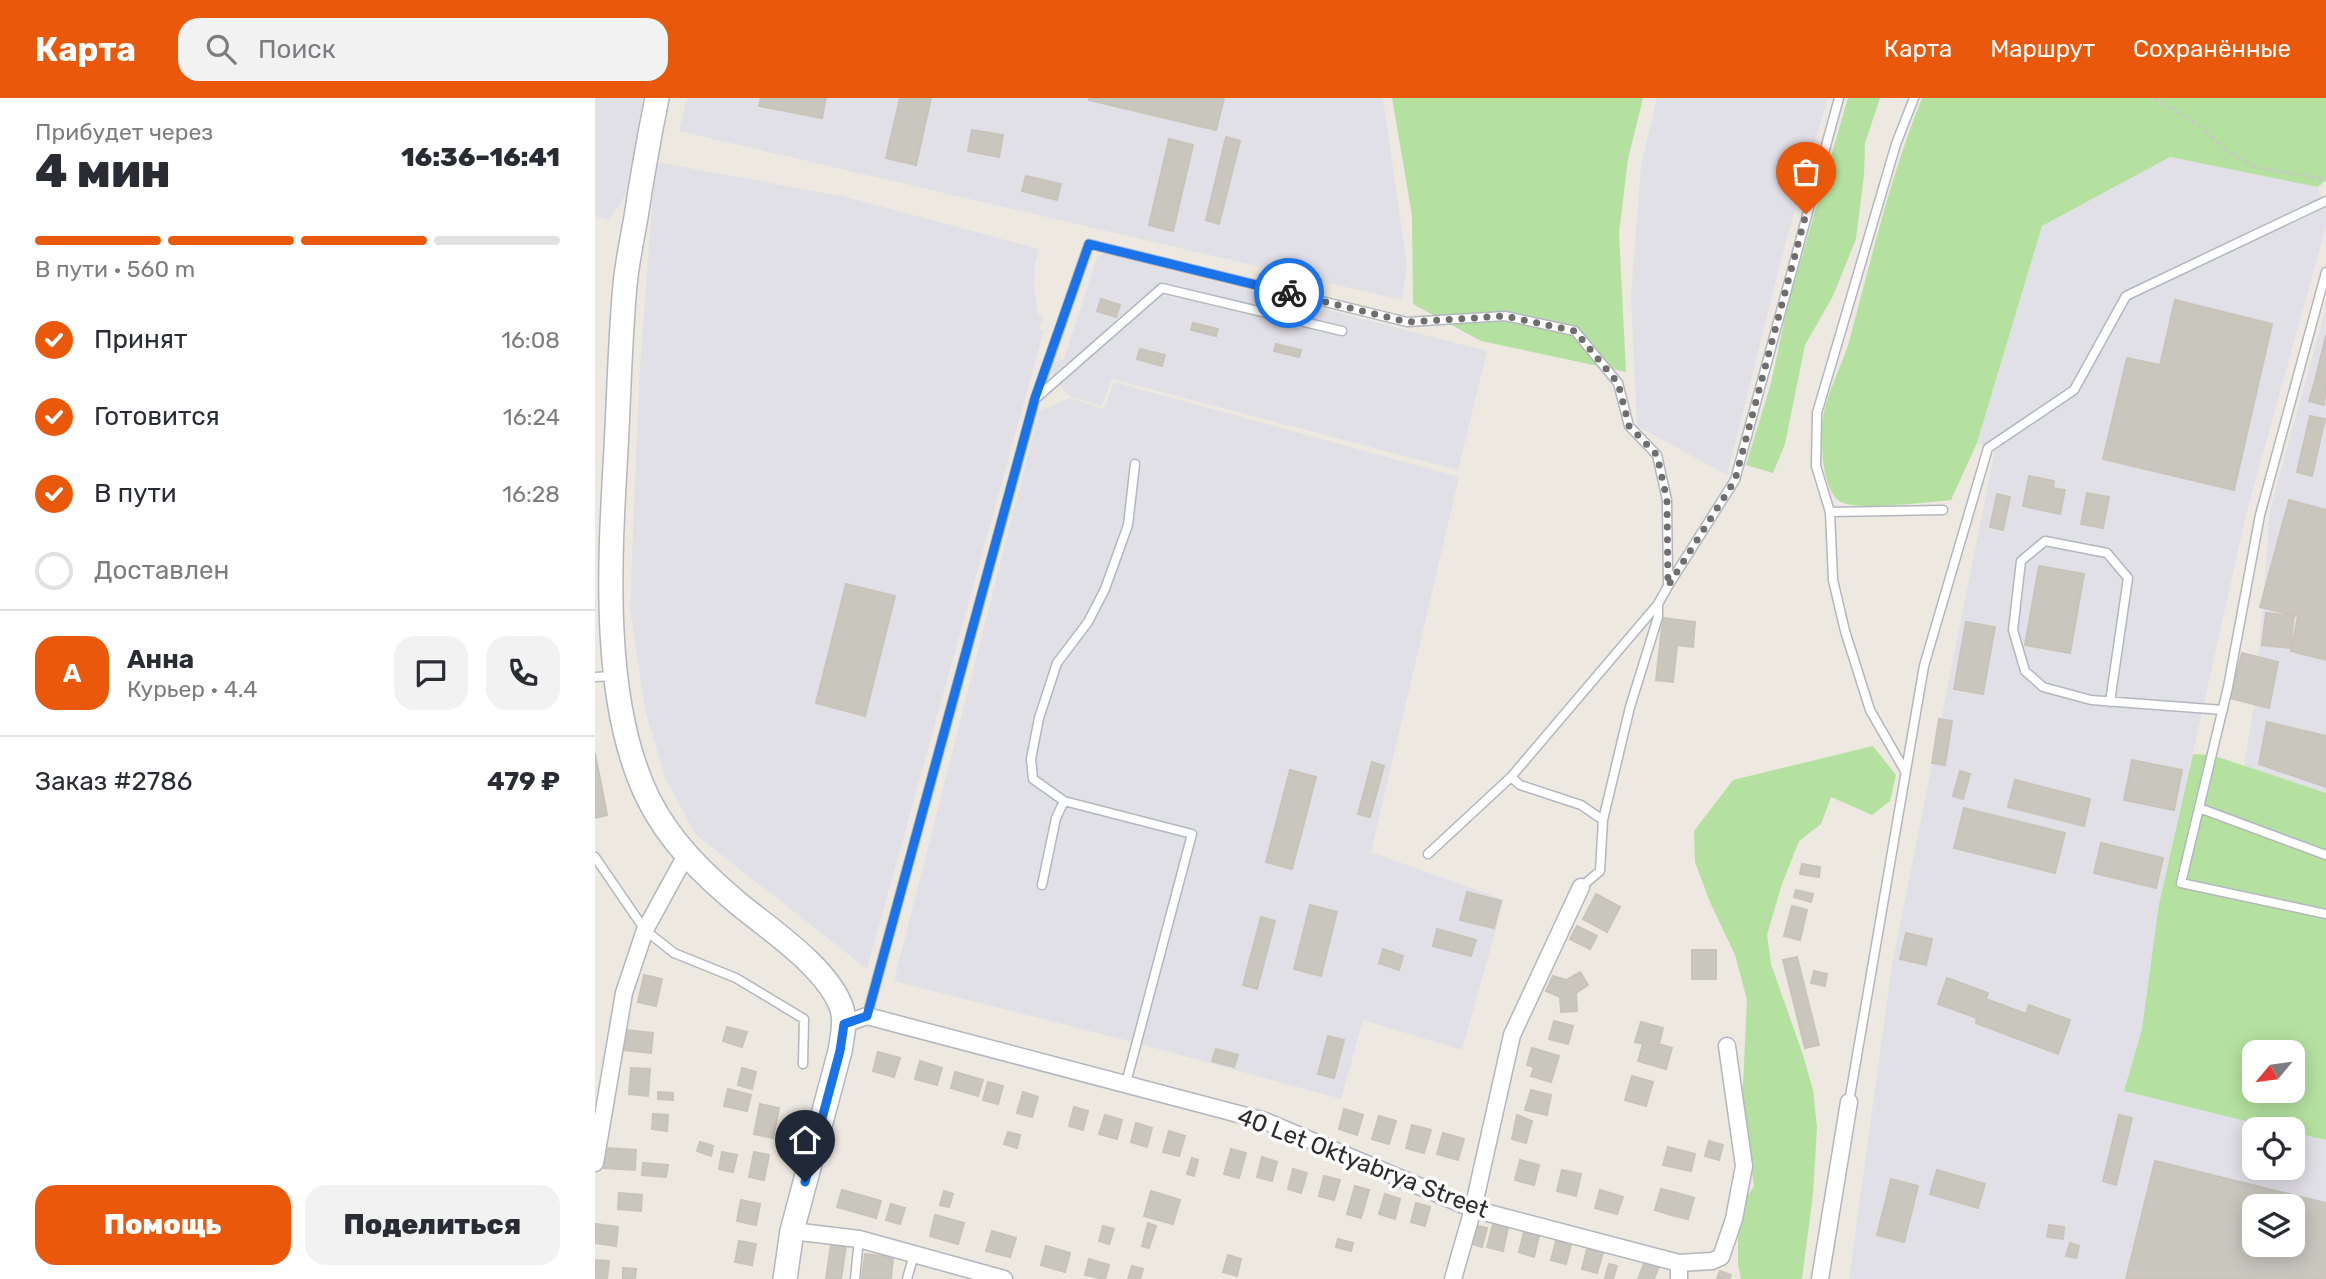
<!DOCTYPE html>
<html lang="ru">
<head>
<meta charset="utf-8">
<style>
  :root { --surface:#fff; --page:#f2f2f3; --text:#2b2b33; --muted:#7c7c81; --line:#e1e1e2; --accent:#ea580c }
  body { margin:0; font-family:Rubik,sans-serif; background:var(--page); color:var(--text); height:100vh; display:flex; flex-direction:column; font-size:26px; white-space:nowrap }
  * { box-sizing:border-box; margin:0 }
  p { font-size:23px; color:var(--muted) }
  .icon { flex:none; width:38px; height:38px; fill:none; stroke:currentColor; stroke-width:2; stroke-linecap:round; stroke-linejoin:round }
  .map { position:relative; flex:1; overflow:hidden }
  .drawer { display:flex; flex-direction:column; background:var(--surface); width:595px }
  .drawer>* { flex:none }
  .needle { width:46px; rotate:241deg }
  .tools { position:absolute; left:1647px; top:942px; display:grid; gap:14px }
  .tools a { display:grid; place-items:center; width:63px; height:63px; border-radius:14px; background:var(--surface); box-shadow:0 4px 18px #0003; font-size:35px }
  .pin { position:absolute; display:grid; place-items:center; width:60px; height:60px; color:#fff; margin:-72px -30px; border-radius:50% 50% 50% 0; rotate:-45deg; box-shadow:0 0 7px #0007 }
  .pin .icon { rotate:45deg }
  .courier { position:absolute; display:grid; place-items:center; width:70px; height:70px; margin:-35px; border:5px solid #1a73e8; border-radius:50%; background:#fff; color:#222; box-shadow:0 2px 9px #0007 }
  .summary em { font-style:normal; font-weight:800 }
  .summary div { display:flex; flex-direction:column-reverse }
  .summary { display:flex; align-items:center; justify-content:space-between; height:119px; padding:0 35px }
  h1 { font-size:46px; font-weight:800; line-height:52px }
  .bar { display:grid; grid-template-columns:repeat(4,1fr); gap:10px 7px; align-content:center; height:84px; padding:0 35px }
  .bar i { height:9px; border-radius:5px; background:var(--line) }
  .bar .active { background:var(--accent) }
  .bar p { grid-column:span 4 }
  .line { display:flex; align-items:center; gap:18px; padding:0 35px; border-top:2px solid var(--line) }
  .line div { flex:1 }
  .round { display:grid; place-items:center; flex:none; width:74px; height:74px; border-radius:21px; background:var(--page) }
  ol { padding:0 35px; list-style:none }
  li { display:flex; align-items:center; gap:21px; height:77px }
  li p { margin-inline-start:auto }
  li .icon { padding:7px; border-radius:50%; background:var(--accent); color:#fff; stroke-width:4 }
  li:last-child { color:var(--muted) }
  li i { width:38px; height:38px; border:4px solid var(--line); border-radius:50% }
  .primary-button { display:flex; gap:14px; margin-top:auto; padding:14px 35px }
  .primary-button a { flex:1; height:80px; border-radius:21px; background:var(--accent); color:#fff; font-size:28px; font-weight:800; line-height:80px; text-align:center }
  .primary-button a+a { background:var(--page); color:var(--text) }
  header { display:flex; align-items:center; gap:42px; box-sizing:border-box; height:98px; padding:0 35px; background:var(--accent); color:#fff }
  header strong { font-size:33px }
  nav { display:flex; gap:38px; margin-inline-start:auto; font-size:24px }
  .search { width:490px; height:63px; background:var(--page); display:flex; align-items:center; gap:18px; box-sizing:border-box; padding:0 24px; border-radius:21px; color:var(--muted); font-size:26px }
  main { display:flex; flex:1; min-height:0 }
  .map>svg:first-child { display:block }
  .industrial { fill:#e2e0e7; fill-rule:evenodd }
  .green { fill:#b5e1a0; fill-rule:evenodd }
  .building { fill:#c9c6be; stroke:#c9c4b9; stroke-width:2; fill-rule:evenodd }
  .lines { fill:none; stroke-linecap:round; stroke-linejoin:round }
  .service-casing { stroke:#b3b6bf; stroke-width:11 }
  .minor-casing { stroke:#b3b6bf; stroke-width:19 }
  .secondary-casing { stroke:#b3b6bf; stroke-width:26 }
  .path { stroke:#c8c8c8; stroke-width:2.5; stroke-dasharray:5 3.5; stroke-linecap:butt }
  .service { stroke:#fff; stroke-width:8 }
  .minor { stroke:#fff; stroke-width:16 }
  .secondary { stroke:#fff; stroke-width:23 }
  .done { stroke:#706e6c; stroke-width:7; stroke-dasharray:0 12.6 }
  .route { stroke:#1a73e8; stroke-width:9 }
  .labels { text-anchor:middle; stroke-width:7; stroke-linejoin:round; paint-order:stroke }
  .street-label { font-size:24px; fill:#2d2d2d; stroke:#fff }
</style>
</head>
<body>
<header>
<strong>Карта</strong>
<div class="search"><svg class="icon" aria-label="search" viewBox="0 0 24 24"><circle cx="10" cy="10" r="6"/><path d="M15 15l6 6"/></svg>Поиск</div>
<nav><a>Карта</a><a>Маршрут</a><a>Сохранённые</a></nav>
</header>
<main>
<section class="drawer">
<div class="summary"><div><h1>4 мин</h1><p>Прибудет через</p></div><em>16:36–16:41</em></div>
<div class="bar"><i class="active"></i><i class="active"></i><i class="active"></i><i></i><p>В пути · 560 m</p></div>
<ol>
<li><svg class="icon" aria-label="check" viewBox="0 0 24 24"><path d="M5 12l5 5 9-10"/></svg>Принят<p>16:08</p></li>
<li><svg class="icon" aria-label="check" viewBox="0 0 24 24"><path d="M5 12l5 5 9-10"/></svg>Готовится<p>16:24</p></li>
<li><svg class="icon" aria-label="check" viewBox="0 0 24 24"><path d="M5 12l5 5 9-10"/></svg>В пути<p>16:28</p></li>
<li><i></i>Доставлен</li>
</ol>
<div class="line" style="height:126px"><b class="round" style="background:var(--accent);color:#fff">А</b><div><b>Анна</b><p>Курьер · 4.4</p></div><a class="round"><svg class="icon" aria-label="chat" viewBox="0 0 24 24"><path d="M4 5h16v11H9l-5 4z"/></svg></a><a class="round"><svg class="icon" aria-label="phone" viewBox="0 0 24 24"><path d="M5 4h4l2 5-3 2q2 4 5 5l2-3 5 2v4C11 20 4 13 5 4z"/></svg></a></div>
<div class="line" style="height:91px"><div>Заказ #2786</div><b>479 ₽</b></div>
<div class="primary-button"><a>Помощь</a><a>Поделиться</a></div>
</section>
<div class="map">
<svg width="1731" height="1181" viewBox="0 0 1731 1181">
  <rect width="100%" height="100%" fill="#ede8e0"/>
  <path class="industrial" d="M0,0H48L33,93L14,122L0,118Z
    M92,0H788L812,168L807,202L84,33Z
    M1062,0H1233L1192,139L1132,377L1042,328L1036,197L1046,68Z
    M1575,59L1723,89L1731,113V128L1651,417L1564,806L1548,931L1529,993L1683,1031H1659V1069H1698V1034L1731,1042V1181H1254L1297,867L1400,352L1382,345L1447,128ZM1659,1108H1698V1146H1659Z
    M60,64L247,98L444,151L440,165L439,190L443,216L448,218L444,231L449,232L272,871L100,736L70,679L50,612L35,510L44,285Z
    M510,155L892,253L863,372L517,281L507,308L474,298L455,275L459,264L469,261L502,159Z
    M1731,209V695L1649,668L1660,601L1675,412Z
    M519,284L864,379L776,754L909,802L867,952L768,922L746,1001L542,945L299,883L444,313L475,300L509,311Z"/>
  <path class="green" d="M797,0H1048L1033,61L1024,135L1031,274L886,243L818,206L817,117Z
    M1253,0H1285L1270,45L1269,77L1261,141L1238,198L1210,247L1190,346L1178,375L1151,367L1176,285L1193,206Z
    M1327,0H1731V82L1723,89L1575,59L1447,128L1382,345L1356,402C1334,404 1262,413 1246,404C1226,394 1225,338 1228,319C1231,298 1247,267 1254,244C1276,162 1295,79 1327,0Z
    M1278,648L1301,677L1295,703L1277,717L1236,699L1226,726L1204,743L1187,786L1172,837L1176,866L1208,957L1218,992L1222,1030L1218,1096L1207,1181H1146L1143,1167V1114L1159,1088L1147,1008L1152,902L1140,857L1115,804L1100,764L1099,733L1138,682Z
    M1598,656L1617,657L1731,695V1042L1698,1034V1031H1683L1529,993L1547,931L1564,806ZM1659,954H1698V992H1659Z"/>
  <path class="building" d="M166,0H231L227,20L164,8Z
    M305,0H336L321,67L291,60Z
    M494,0H629L621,32L494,2Z
    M377,32L408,37L404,59L373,53Z
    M631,39L645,43L624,126L611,122Z
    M574,41L598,47L578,133L554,127Z
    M431,78L466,86L462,102L427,93Z
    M506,201L525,207L521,219L502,213Z
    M1580,202L1677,226L1639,392L1508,361L1532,260L1565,267Z
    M598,225L623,231L621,238L596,232Z
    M1731,237V281L1721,279Z
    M681,246L706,252L704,259L679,253Z
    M545,251L570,257L567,268L542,261Z
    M1721,279L1731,281L1729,307L1714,303Z
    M1715,318L1730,321L1717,378L1702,374Z
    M1434,378L1459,383L1458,390L1470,392L1465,416L1428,408Z
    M1492,395L1514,399L1508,430L1486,426Z
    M1402,396L1415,399L1408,432L1395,429Z
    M1694,402L1731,412V562L1696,553L1703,518L1665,509Z
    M1444,468L1489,476L1475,555L1430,547Z
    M251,486L300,498L270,618L221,605Z
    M1671,515L1699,518L1695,550L1667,547Z
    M1068,520L1100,524L1098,549L1082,547L1078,584L1061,582Z
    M1371,524L1400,529L1388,596L1359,591Z
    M1647,555L1683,564L1674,610L1635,600Z
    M1344,621L1357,623L1350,667L1337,665Z
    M1672,624L1731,638V689L1664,666Z
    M0,655L12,717L0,720Z
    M1537,662L1587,672L1579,712L1529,702Z
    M777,664L789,668L775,719L763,716Z
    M695,672L721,679L697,771L671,764Z
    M1365,673L1375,676L1368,701L1358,698Z
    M1420,682L1495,701L1489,728L1413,709Z
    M1369,710L1470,735L1460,775L1359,750Z
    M1506,745L1568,760L1561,790L1499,775Z
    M1207,766L1225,769L1224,779L1205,776Z
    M1201,792L1218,796L1216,804L1199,799Z
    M872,794L906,803L899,830L865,822Z
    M1001,796L1025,809L1012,834L988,821Z
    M715,807L742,814L726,878L699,871Z
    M1197,808L1212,812L1205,842L1189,838Z
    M666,819L680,823L662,891L648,887Z
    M982,828L1002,838L995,851L975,841Z
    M842,831L881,842L876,858L838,848Z
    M1311,835L1337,841L1331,867L1305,861Z
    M788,851L808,858L804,872L784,865Z
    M1097,852H1121V881H1097Z
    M1202,859L1224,947L1210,950L1188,862Z
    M1219,873L1232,876L1230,888L1216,885Z
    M985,874L993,887L981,895L982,913L966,914L965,899L951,893L958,878L971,882Z
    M49,877L67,881L61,908L43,904Z
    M1352,880L1393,895L1391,901L1431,916L1434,907L1475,922L1463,956L1381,925L1382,920L1343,906Z
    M959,923L978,928L973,946L954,941Z
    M1046,924L1068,930L1064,946L1077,950L1071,971L1043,963L1048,946L1040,944Z
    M132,929L152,934L147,949L128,943Z
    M31,932L58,935L56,955L29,952Z
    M733,938L749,942L739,980L723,976Z
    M937,950L964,958L956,984L936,978L939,969L932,967Z
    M621,951L643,957L639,969L617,963Z
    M283,954L305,960L299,979L278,973Z
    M325,963L347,970L342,987L320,981Z
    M36,970L55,971L53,998L34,996Z
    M147,970L161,974L157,991L143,987Z
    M360,974L388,982L383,998L356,990Z
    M1037,978L1058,984L1051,1008L1030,1002Z
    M393,984L408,988L403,1006L388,1002Z
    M133,991L156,997L152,1013L129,1008Z
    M936,992L956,997L952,1017L930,1012Z
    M63,994L78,995V1002L63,1001Z
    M428,994L443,999L437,1019L422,1015Z
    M165,1006L184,1010L178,1040L159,1036Z
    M479,1009L493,1013L488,1032L474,1028Z
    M749,1011L768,1017L762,1037L744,1031Z
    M58,1016L73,1017L72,1033L57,1031Z
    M510,1017L527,1022L522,1041L504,1036Z
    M922,1017L937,1023L931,1045L917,1041Z
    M1524,1017L1537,1020L1521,1087L1508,1083Z
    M784,1018L801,1023L794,1046L777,1041Z
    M541,1025L557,1030L552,1049L536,1044Z
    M817,1027L836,1032L829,1055L811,1050Z
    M574,1033L590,1038L584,1058L568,1054Z
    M413,1034L425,1037L422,1050L409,1046Z
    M848,1035L869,1041L863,1062L842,1056Z
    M1114,1043L1128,1047L1124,1062L1110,1058Z
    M105,1044L118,1048L116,1058L102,1053Z
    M1073,1049L1100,1056L1096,1073L1068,1067Z
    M10,1050L41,1052L40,1072L9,1070Z
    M636,1051L651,1055L644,1080L629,1076Z
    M127,1054L142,1057L138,1074L124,1071Z
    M159,1054L174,1057L169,1082L154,1079Z
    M667,1059L682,1064L677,1083L662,1079Z
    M597,1060L603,1062L599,1078L592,1076Z
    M925,1062L944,1067L939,1087L920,1082Z
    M1560,1063L1731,1105V1181H1531ZM1659,1108H1698V1146H1659Z
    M48,1065L73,1067L71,1079L47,1077Z
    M698,1071L712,1075L706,1095L693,1091Z
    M967,1072L986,1076L981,1098L962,1093Z
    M1342,1072L1390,1086L1383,1110L1335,1096Z
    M729,1078L745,1082L739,1102L724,1098Z
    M1296,1081L1323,1088L1309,1144L1282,1137Z
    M760,1088L774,1092L766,1120L752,1116Z
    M1066,1091L1082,1095L1076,1117L1060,1112Z
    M247,1092L286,1103L281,1120L242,1109Z
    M1005,1092L1028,1099L1022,1116L1000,1110Z
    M349,1093L358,1096L354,1109L345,1107Z
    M556,1093L585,1102L578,1126L549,1118Z
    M24,1095L47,1097L46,1113L23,1111Z
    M1082,1095L1099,1100L1093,1121L1076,1117Z
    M790,1096L805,1101L800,1121L784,1116Z
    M146,1102L165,1106L161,1127L142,1123Z
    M821,1105L835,1109L830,1128L816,1124Z
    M296,1106L310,1110L305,1126L291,1122Z
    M340,1117L369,1125L363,1146L335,1138Z
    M553,1125L561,1128L554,1150L547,1148Z
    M1,1126L23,1129L21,1148L0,1145Z
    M898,1126L913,1130L908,1153L892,1149Z
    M879,1127L892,1130L887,1149L875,1145Z
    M1454,1127L1469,1129L1468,1141L1452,1139Z
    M508,1128L519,1131L514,1146L504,1143Z
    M397,1133L421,1140L415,1159L391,1153Z
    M929,1134L944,1138L939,1159L924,1154Z
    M743,1141L758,1145L756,1153L741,1149Z
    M144,1143L161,1146L157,1167L140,1164Z
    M961,1143L976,1147L971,1166L956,1162Z
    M1475,1145L1484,1148L1481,1160L1471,1158Z
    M236,1146L251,1148L246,1181H231Z
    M451,1148L475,1155L470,1174L446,1167Z
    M992,1151L1008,1155L1002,1175L987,1171Z
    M270,1156L298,1159L296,1181H267Z
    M633,1157L646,1161L642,1178L628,1174Z
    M494,1161L514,1167L510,1181L490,1177Z
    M0,1162L14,1163L12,1181H0Z
    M1050,1163L1064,1168L1059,1181H1043Z
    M1014,1166L1022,1168L1018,1181L1010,1180Z
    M537,1168L548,1171L545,1181H533Z
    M28,1170L41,1171L40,1181H28Z
    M1125,1173L1136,1177L1134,1181H1122Z"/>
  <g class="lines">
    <defs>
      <path id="service" d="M1319,0L1301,46L1222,315L1221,368L1235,414L1348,412
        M1731,174L1665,417L1633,589L1586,785L1731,816
        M440,301L494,146L812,224L910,218L980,233L1023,285L1034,328L1062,357L1072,402L1073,488L1063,506V519L1035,609L1008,722L1005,773L986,789
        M1235,414L1238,482L1250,533L1275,612L1310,673
        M1073,488L1140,382L1244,0
        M0,579L18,578
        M1515,604L1533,480L1512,455L1450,443L1426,463L1418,532L1430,573L1448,589L1496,602L1628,612
        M916,679L925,687L986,707L1008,722
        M1604,710L1731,757
        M833,756L916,679L1063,506
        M0,759L50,832L79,855L141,880L209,921L208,966
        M447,787L461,720L469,703
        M272,918L440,301L567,190L747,233
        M531,985L597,736L469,703L438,681L436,661L444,620L462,565L493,524L510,491L533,427L540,366
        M1254,1004L1329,568L1393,350L1479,292L1531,198L1731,103
        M260,1181L264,1141
        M312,1181L319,1156"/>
      <path id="minor" d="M249,926L272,918L670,1023L878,1111L1084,1165
        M0,1065L29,895L50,832L91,757
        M197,1133L264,1141L409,1181
        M858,1181L878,1111L917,937L986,789
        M1084,1181V1165L1117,1163L1126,1159L1139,1121L1149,1068L1132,948
        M1225,1181L1254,1004"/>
      <path id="secondary" d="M62,0C54,40 47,79 41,119C37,142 32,165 30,187C25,242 24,296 21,351C15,457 5,602 53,700C74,743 108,776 145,807C177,833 234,871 247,911C251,925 247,940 245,953L197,1133L190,1181"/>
    </defs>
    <use href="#service" class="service-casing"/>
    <use href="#minor" class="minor-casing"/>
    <use href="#secondary" class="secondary-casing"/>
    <path class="path" d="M1559,0L1605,28L1632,53L1659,69L1723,80L1731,83"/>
    <use href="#service" class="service"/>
    <use href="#minor" class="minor"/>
    <use href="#secondary" class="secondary"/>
  </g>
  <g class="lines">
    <path class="done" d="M694,195L812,224L910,218L980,233L1023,285L1034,328L1062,357L1072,402L1073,488L1140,382L1211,116"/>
    <path class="route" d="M210,1084L245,953L249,926L272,918L440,300L494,146L694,195"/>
  </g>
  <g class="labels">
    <g class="street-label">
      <text transform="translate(768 1065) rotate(21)" y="8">40 Let Oktyabrya Street</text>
    </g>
  </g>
</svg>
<div class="tools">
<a><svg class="needle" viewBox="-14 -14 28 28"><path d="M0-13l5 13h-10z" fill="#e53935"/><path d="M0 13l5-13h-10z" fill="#7c7c81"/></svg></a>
<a><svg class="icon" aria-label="locate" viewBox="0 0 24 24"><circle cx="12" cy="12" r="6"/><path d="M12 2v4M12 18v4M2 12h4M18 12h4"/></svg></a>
<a><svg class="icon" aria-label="layers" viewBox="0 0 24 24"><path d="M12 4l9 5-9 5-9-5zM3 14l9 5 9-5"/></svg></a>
</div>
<div class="pin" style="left:1211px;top:116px;background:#ea580c"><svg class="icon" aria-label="bag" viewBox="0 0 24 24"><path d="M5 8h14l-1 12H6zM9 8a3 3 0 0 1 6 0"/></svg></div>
<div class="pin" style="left:210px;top:1084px;background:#1f2937"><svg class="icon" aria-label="home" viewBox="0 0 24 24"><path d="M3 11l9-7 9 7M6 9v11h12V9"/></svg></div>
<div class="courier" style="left:694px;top:195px"><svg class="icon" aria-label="bike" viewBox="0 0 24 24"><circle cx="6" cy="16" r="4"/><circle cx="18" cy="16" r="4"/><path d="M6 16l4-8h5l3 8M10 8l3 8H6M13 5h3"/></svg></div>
</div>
</main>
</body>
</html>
